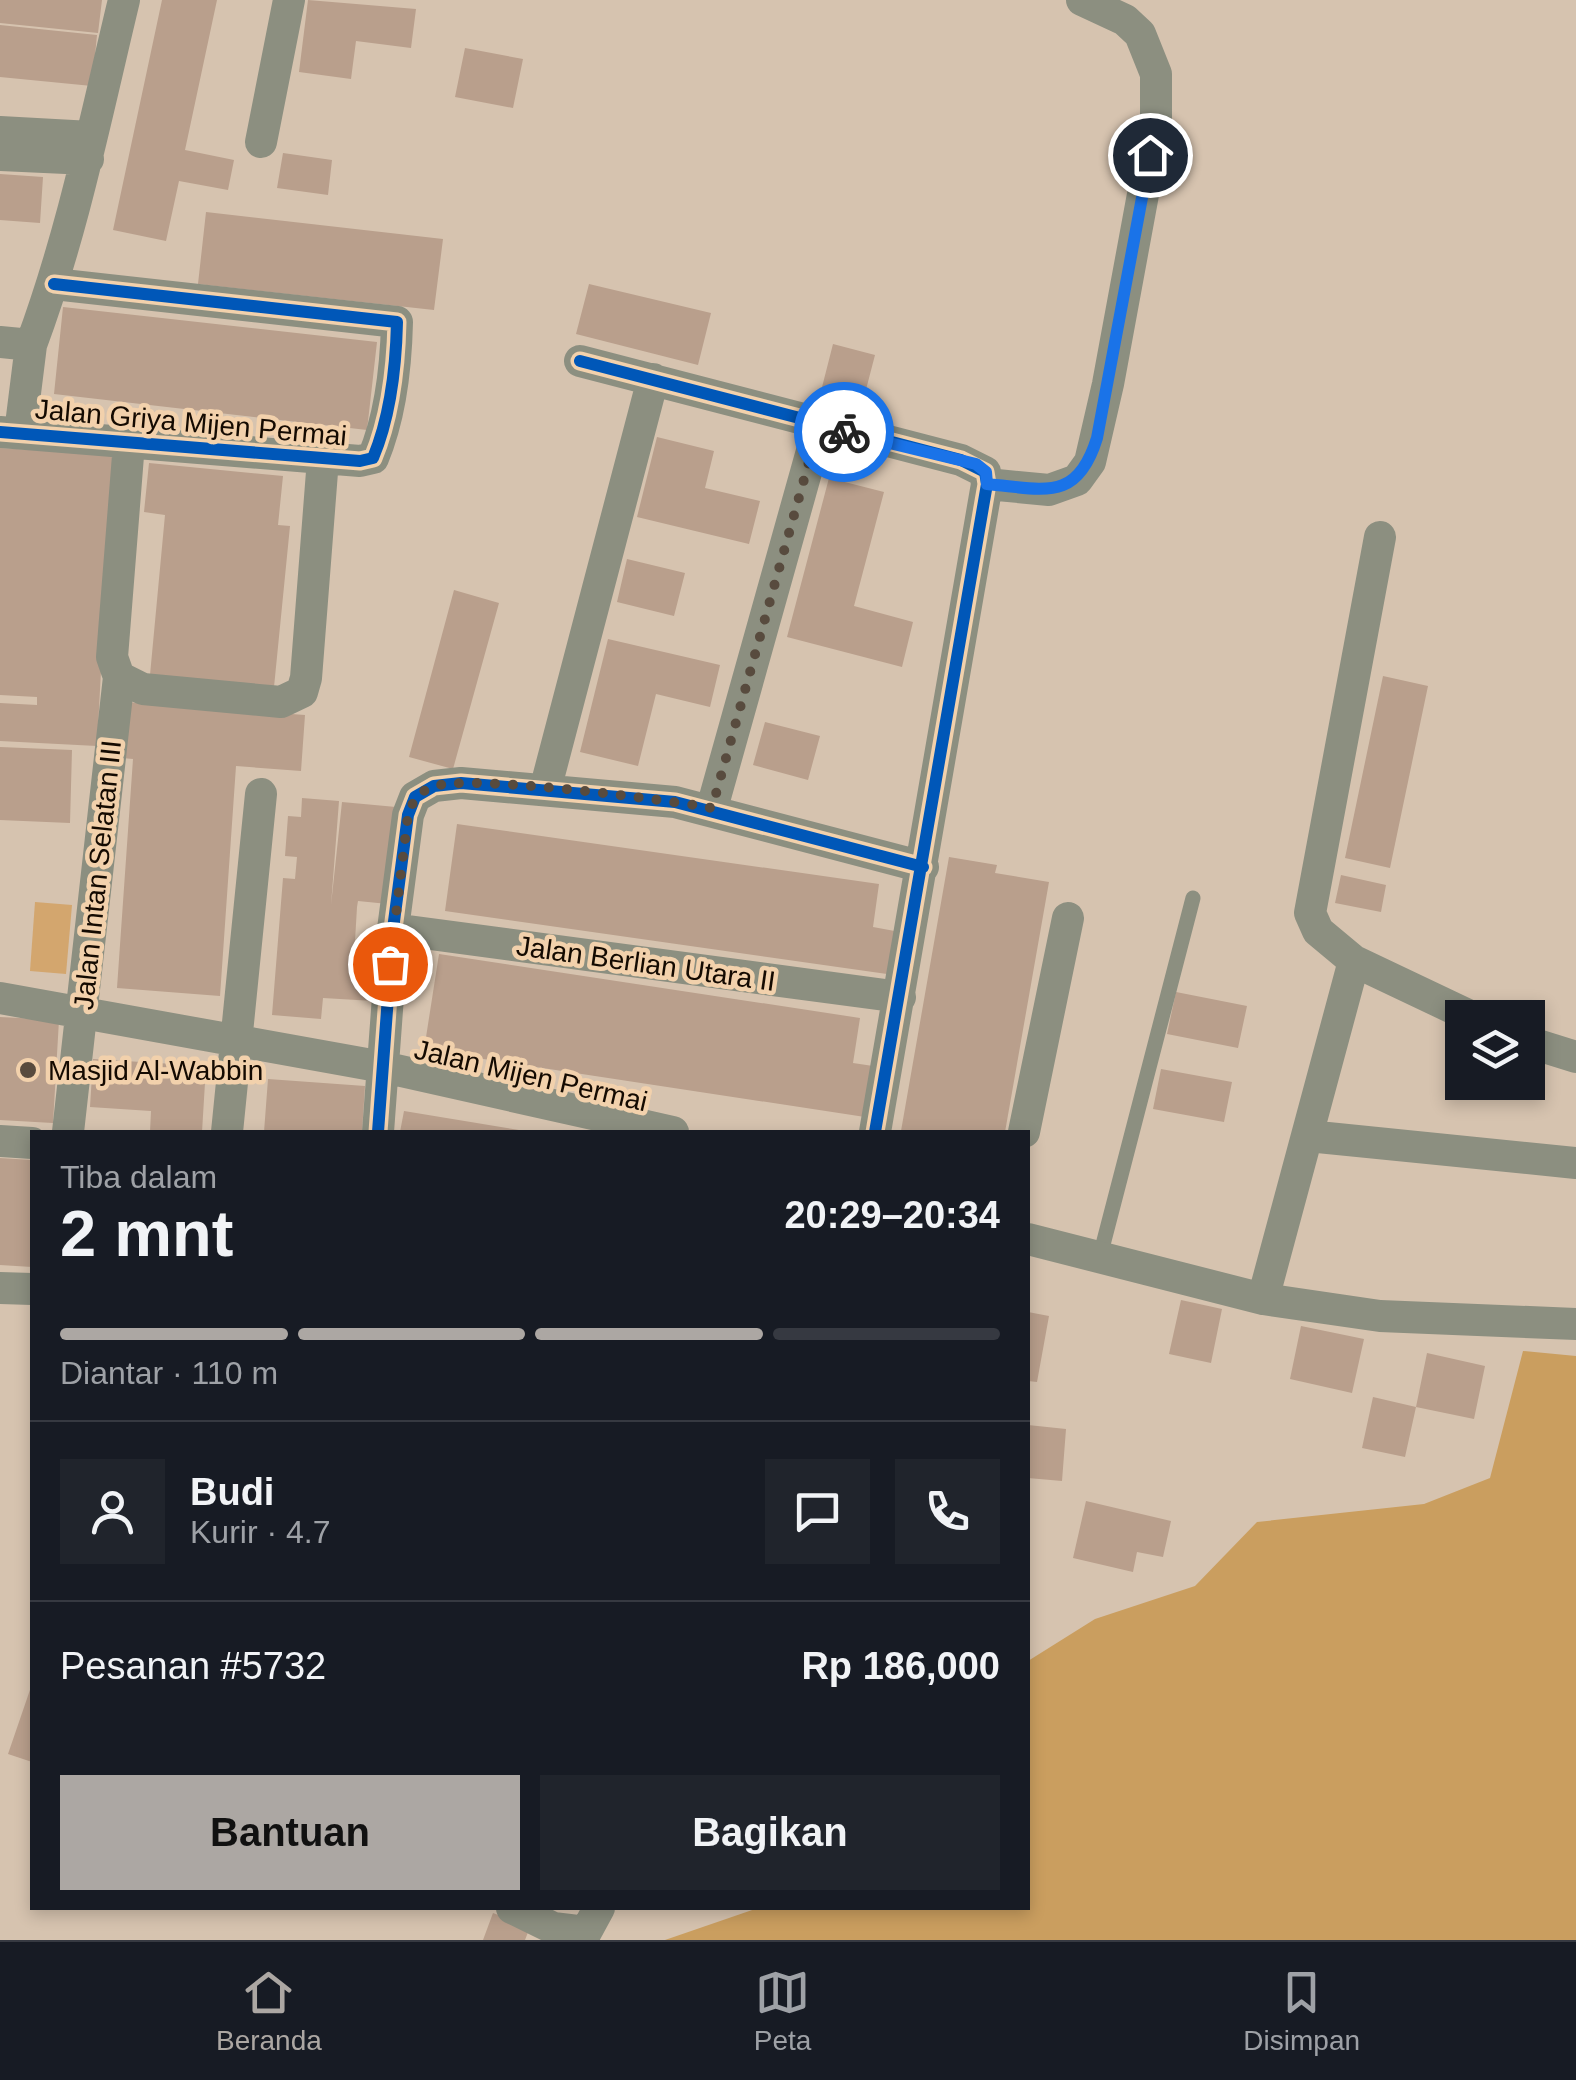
<!DOCTYPE html>
<html lang="id">
<head>
<meta charset="utf-8">
<style>
  :root { --surface:#171b24; --page:#20242c; --text:#f1f3f6; --muted:#9ea1a6; --line:#363941; --accent:#aca7a3 }
  body { margin:0; font-family:Arial,sans-serif; background:var(--page); color:var(--text); height:100vh; display:flex; flex-direction:column; font-size:38px; white-space:nowrap }
  * { box-sizing:border-box; margin:0 }
  p { font-size:32px; color:var(--muted) }
  .icon { flex:none; width:55px; height:55px; fill:none; stroke:currentColor; stroke-width:2; stroke-linecap:round; stroke-linejoin:round }
  .map { position:relative; flex:1; overflow:hidden }
  .details { position:absolute; left:30px; top:1130px; width:1000px; height:780px; display:flex; flex-direction:column; background:var(--surface); border-radius:0px; box-shadow:0 5px 15px #0003 }
  .details>* { flex:none }
  .buttons { position:absolute; left:1445px; top:1000px; display:grid; gap:20px }
  .buttons a { display:grid; place-items:center; width:100px; height:100px; border-radius:0px; background:var(--surface); box-shadow:0 5px 15px #0003; font-size:50px }
  .pin { position:absolute; display:grid; place-items:center; width:85px; height:85px; color:#fff; margin:-42px; border:5px solid #fff; border-radius:50%; box-shadow:0 2px 10px #0007 }
  .courier { position:absolute; display:grid; place-items:center; width:100px; height:100px; margin:-50px; border:8px solid #1a73e8; border-radius:50%; background:#fff; color:#222; box-shadow:0 2px 12px #0007 }
  .headline em { font-style:normal; font-weight:700 }
  .headline div { display:flex; flex-direction:column-reverse }
  .headline { display:flex; align-items:center; justify-content:space-between; height:170px; padding:0 30px }
  h1 { font-size:65px; font-weight:700; line-height:75px }
  .bar { display:grid; grid-template-columns:repeat(4,1fr); gap:15px 10px; align-content:center; height:120px; padding:0 30px }
  .bar i { height:12px; border-radius:8px; background:var(--line) }
  .bar .on { background:var(--accent) }
  .bar p { grid-column:span 4 }
  .line { display:flex; align-items:center; gap:25px; padding:0 30px; border-top:2px solid var(--line) }
  .line div { flex:1 }
  .round { display:grid; place-items:center; flex:none; width:105px; height:105px; border-radius:0px; background:var(--page) }
  .button { display:flex; gap:20px; margin-top:auto; padding:20px 30px }
  .button a { flex:1; height:115px; border-radius:0px; background:var(--accent); color:#111; font-size:40px; font-weight:700; line-height:115px; text-align:center }
  .button a+a { background:var(--page); color:var(--text) }
  .menu { display:flex; justify-content:space-around; align-items:center; height:140px; border-top:2px solid var(--line); background:var(--surface); font-size:28px; color:var(--muted) }
  .menu a { display:grid; justify-items:center; gap:5px }
  .menu .on { color:var(--accent) }
  .map>svg:first-child { display:block }
  .green { fill:#d3a66e }
  .forest { fill:#ca9e5f }
  .building { fill:#b99f8c }
  .lines { fill:none; stroke-linecap:round; stroke-linejoin:round }
  .service { stroke:#8c8f80; stroke-width:15 }
  .minor { stroke:#8c8f80; stroke-width:32 }
  .cycleway-casing { stroke:#f2d1ac; stroke-width:19 }
  .cycleway { stroke:#0057b8; stroke-width:12 }
  .done { stroke:#584b3e; stroke-width:10; stroke-dasharray:0 18 }
  .route { stroke:#1a73e8; stroke-width:12 }
  .poi-dot { fill:#584b3e; stroke:#f2d1ac; stroke-width:4 }
  .labels { text-anchor:middle; stroke-width:9; stroke-linejoin:round; paint-order:stroke }
  .street-label { font-size:28px; fill:#140a01; stroke:#f2d1ac }
  .poi-label { font-size:28px; fill:#140a01; stroke:#f2d1ac; text-anchor:start }
</style>
</head>
<body>
<div class="map">
<svg width="1576" height="1940" viewBox="0 0 1576 1940">
  <rect width="100%" height="100%" fill="#d6c3af"/>
  <path class="green" d="M35,902L72,905L66,974L30,971Z"/>
  <path class="forest" d="M1523,1351L1576,1356V1940H665L758,1908H1028V1661L1095,1619L1195,1586L1257,1522L1424,1504L1490,1478Z"/>
  <path class="building" d="M0,0H102L98,33L0,23Z
    M162,0H217L185,150L234,160L228,190L179,181L166,241L113,230Z
    M308,0L416,9L411,48L356,41L351,79L299,72Z
    M0,25L97,35L92,86L0,77Z
    M465,48L523,59L513,108L455,97Z
    M283,153L332,160L328,195L277,188Z
    M0,174L43,177L40,223L0,220Z
    M206,212L443,239L434,310L198,284Z
    M589,284L711,313L698,365L576,334Z
    M63,307L377,342L367,430L54,394Z
    M833,344L875,355L862,405L820,395Z
    M657,437L714,451L705,488L760,501L749,544L637,517Z
    M0,448L120,455L110,503L97,746L0,741V703L37,705V697L0,695Z
    M149,463L283,476L278,525L290,526L274,687L150,675L165,515L144,512Z
    M829,478L884,492L854,606L913,622L902,667L787,637Z
    M627,559L685,573L674,616L617,602Z
    M454,590L499,603L453,769L409,757Z
    M608,639L720,665L710,707L656,694L638,766L580,752Z
    M1383,676L1428,686L1390,868L1345,858Z
    M126,702L305,715L301,771L236,766L220,996L117,988L133,759L122,758Z
    M765,722L820,736L808,780L753,765Z
    M0,747L72,750L70,823L0,820Z
    M302,798L339,801L331,905L342,802L396,807L388,904L358,901L357,907L354,958L377,960L374,1001L323,998L321,1019L272,1015L283,878L295,879L297,857L285,856L288,816L301,817Z
    M457,824L879,884L873,927L900,932L894,975L445,911Z
    M949,857L997,865L995,873L1049,882L1005,1132L901,1131Z
    M1341,875L1386,885L1381,912L1335,903Z
    M439,954L860,1018L853,1063L873,1066L865,1117L424,1050Z
    M1176,992L1247,1006L1238,1048L1167,1034Z
    M0,1017L59,1020L53,1123L0,1120Z
    M93,1059L206,1066L202,1132H150L151,1111L90,1107Z
    M1161,1069L1232,1082L1224,1122L1153,1109Z
    M268,1079L365,1086L362,1132H264Z
    M404,1111L519,1130V1132H400Z
    M0,1158L32,1160V1267L0,1265Z
    M1181,1300L1222,1309L1211,1363L1169,1354Z
    M1028,1312L1049,1316L1037,1382L1028,1381Z
    M1301,1326L1364,1339L1352,1393L1290,1379Z
    M1427,1353L1485,1366L1474,1419L1416,1407Z
    M1373,1397L1416,1407L1405,1457L1362,1448Z
    M1028,1425L1066,1429L1062,1481L1028,1478Z
    M1086,1501L1171,1521L1163,1557L1137,1552L1133,1572L1073,1558Z
    M32,1684V1762L8,1754Z
    M493,1913L530,1927L525,1940H483Z"/>
  <g class="lines">
    <path class="service" d="M1099,1260L1193,898"/>
    <path class="minor" d="M0,132L91,137
      M261,142L289,0
      M0,155L88,159
      M0,342L31,345L20,433
      M31,345C73,232 96,116 124,0
      M580,361L961,460L985,472L987,484L875,1132
      M0,432L360,461L373,458C391,415 396,367 397,322L54,284
      M129,443L112,657L119,677L143,689L281,702L302,692L306,678L323,459
      M987,484L1049,490L1077,480L1090,462L1108,384L1156,124V74L1140,34L1125,20L1082,0
      M545,790L653,379
      M712,808L819,426
      M393,929L900,997
      M1354,961L1318,931L1310,913L1380,537
      M0,998L383,1067L673,1132
      M1528,1042L1576,1057
      M68,1132L119,677
      M227,1132L261,794
      M378,1132L393,929L408,815L415,797L434,786L461,783L675,802L923,867
      M1024,1132L1068,918
      M1308,1136L1576,1163
      M0,1141L32,1143
      M1028,1239L1263,1299L1380,1316L1576,1324
      M0,1288L32,1289
      M1263,1299L1354,961L1474,1018
      M512,1908L553,1928L586,1932L599,1908"/>
    <defs>
      <path id="cycleway" d="M580,361L961,460L985,472L987,484L875,1132
        M0,432L360,461L373,458C391,415 396,367 397,322L54,284
        M378,1132L393,929L408,815L415,797L434,786L461,783L675,802L923,867"/>
    </defs>
    <use href="#cycleway" class="cycleway-casing"/>
    <use href="#cycleway" class="cycleway"/>
  </g>
  <g class="lines">
    <path class="done" d="M390,964L408,815C413,801 417,793 432,787C467,773 666,800 712,808L819,426L844,432"/>
    <path class="route" d="M844,432L976,464L986,472L987,484C1044,489 1077,503 1097,438L1150,155"/>
  </g>
  <circle class="poi-dot" cx="28" cy="1070" r="10"/>
  <g class="labels">
    <g class="street-label">
      <text transform="translate(191 422) rotate(5)" y="10">Jalan Griya Mijen Permai</text>
      <text transform="translate(97 875) rotate(-84)" y="10">Jalan Intan Selatan III</text>
      <text transform="translate(646 963) rotate(8)" y="10">Jalan Berlian Utara II</text>
      <text transform="translate(531 1075) rotate(13)" y="10">Jalan Mijen Permai</text>
    </g>
    <g class="poi-label">
      <text x="48" y="1080">Masjid Al-Wabbin</text>
    </g>
  </g>
</svg>
<div class="buttons">
<a><svg class="icon" aria-label="layers" viewBox="0 0 24 24"><path d="M12 4l9 5-9 5-9-5zM3 14l9 5 9-5"/></svg></a>
</div>
<div class="pin" style="left:390px;top:964px;background:#ea580c"><svg class="icon" aria-label="bag" viewBox="0 0 24 24"><path d="M5 8h14l-1 12H6zM9 8a3 3 0 0 1 6 0"/></svg></div>
<div class="pin" style="left:1150px;top:155px;background:#1f2937"><svg class="icon" aria-label="home" viewBox="0 0 24 24"><path d="M3 11l9-7 9 7M6 9v11h12V9"/></svg></div>
<div class="courier" style="left:844px;top:432px"><svg class="icon" aria-label="bike" viewBox="0 0 24 24"><circle cx="6" cy="16" r="4"/><circle cx="18" cy="16" r="4"/><path d="M6 16l4-8h5l3 8M10 8l3 8H6M13 5h3"/></svg></div>
<section class="details">
<div class="headline"><div><h1>2 mnt</h1><p>Tiba dalam</p></div><em>20:29–20:34</em></div>
<div class="bar"><i class="on"></i><i class="on"></i><i class="on"></i><i></i><p>Diantar · 110 m</p></div>
<div class="line" style="height:180px"><a class="round"><svg class="icon" aria-label="person" viewBox="0 0 24 24"><circle cx="12" cy="8" r="4"/><path d="M4 21q1-7 8-7t8 7"/></svg></a><div><b>Budi</b><p>Kurir · 4.7</p></div><a class="round"><svg class="icon" aria-label="chat" viewBox="0 0 24 24"><path d="M4 5h16v11H9l-5 4z"/></svg></a><a class="round"><svg class="icon" aria-label="phone" viewBox="0 0 24 24"><path d="M5 4h4l2 5-3 2q2 4 5 5l2-3 5 2v4C11 20 4 13 5 4z"/></svg></a></div>
<div class="line" style="height:130px"><div>Pesanan #5732</div><b>Rp 186,000</b></div>
<div class="button"><a>Bantuan</a><a>Bagikan</a></div>
</section>
</div>
<nav class="menu">
<a class="on"><svg class="icon" aria-label="home" viewBox="0 0 24 24"><path d="M3 11l9-7 9 7M6 9v11h12V9"/></svg>Beranda</a>
<a><svg class="icon" aria-label="map" viewBox="0 0 24 24"><path d="M3 6l6-2 6 2 6-2v14l-6 2-6-2-6 2zM9 4v14M15 6v14"/></svg>Peta</a>
<a><svg class="icon" aria-label="saved" viewBox="0 0 24 24"><path d="M7 4h10v16l-5-4-5 4z"/></svg>Disimpan</a>
</nav>
</body>
</html>
